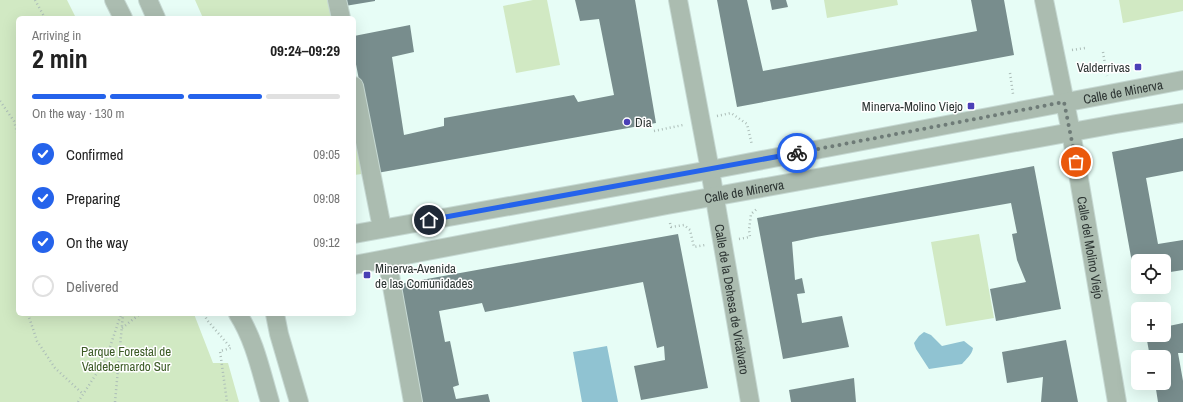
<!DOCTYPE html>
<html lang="en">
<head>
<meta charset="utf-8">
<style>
  :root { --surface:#fff; --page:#f6f6f6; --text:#222; --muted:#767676; --line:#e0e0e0; --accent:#2563eb }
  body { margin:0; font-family:"Archivo Narrow",sans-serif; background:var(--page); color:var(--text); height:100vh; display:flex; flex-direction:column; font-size:15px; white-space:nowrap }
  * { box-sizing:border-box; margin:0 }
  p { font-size:13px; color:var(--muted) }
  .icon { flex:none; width:22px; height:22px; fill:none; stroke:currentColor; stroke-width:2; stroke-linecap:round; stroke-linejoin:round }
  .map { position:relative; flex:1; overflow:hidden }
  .drawer { position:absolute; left:16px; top:16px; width:340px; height:300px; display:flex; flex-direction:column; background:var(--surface); border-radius:6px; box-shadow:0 4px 16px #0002 }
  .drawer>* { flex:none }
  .buttons { position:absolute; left:1131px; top:254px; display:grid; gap:8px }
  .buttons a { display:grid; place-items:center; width:40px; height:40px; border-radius:6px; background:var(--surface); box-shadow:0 4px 16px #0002; font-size:20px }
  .pin { position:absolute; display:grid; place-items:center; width:34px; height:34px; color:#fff; margin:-17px; border:2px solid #fff; border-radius:50%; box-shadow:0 1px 4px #0007 }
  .courier { position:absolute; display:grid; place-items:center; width:40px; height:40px; margin:-20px; border:3px solid #2563eb; border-radius:50%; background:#fff; color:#222; box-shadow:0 1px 5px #0007 }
  .headline em { font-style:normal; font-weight:700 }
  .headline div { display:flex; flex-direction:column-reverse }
  .headline { display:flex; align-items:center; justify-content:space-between; height:68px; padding:0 16px }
  h1 { font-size:26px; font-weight:700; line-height:30px }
  .bar { display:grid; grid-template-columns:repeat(4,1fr); gap:6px 4px; align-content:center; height:48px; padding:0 16px }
  .bar i { height:5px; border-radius:3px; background:var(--line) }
  .bar .selected { background:var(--accent) }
  .bar p { grid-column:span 4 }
  ol { padding:0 16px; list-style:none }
  li { display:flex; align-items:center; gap:12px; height:44px }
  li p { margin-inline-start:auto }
  li .icon { padding:4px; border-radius:50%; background:var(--accent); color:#fff; stroke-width:4 }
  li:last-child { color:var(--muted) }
  li i { width:22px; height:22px; border:2px solid var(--line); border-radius:50% }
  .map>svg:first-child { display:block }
  .green { fill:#d1e9c3 }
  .water { fill:#90c3d2 }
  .building { fill:#788d8d }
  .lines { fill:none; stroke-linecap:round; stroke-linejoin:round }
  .minor-casing { stroke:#c6d9d3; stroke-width:20 }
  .path { stroke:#acbdb8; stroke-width:2.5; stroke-dasharray:1 3; stroke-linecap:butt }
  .minor { stroke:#abbcb0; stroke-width:18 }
  .done { stroke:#6e7b77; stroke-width:4; stroke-dasharray:0 7.2 }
  .route { stroke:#2563eb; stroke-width:5 }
  .poi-dot { fill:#4b40b7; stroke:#fff; stroke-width:1.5 }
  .labels { text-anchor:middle; stroke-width:3; stroke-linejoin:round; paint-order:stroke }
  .poi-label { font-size:13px; fill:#2d3533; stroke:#fff; text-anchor:end }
  .street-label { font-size:13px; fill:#2d3533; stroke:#fff }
  .park-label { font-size:13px; fill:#3c5b26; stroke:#fff }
</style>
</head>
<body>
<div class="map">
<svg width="1183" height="402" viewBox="0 0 1183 402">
  <rect width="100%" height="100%" fill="#e7fdf6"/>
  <path class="green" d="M0,0H67L76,18H18V314H194L213,363H228L239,402H0Z
    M195,0H328L331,18H203Z
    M533,0H547L560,65L516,73L503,6Z
    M824,0H897L898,5L827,18Z
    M1119,0H1183V11L1123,23Z
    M354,133L362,174L354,175Z
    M979,234L994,318L946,326L931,242Z"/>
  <path class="water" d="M924,332L931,335L942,346L964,341L969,345L973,348C972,355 966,359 962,364L929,369L916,349L914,343L919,336Z
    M607,346L618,402H582L573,352Z"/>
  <path class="building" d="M344,0H375V1L345,6Z
    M575,0H635L656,123L377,173L354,54V36L410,25L414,52L392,57L404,135L444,126V118L574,95L578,102L614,95L599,19L580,21Z
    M717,0H747L763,71L977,31L971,0H1004L1014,55L737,107Z
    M770,0H786L788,7L772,10Z
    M1183,138V171L1146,178L1158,244L1183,240V270L1164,273V261H1138V278L1135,279L1112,152Z
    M1034,166L1061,309L996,321L990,289L1026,282L1017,260L1012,234L1017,233L1011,203L816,237L792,242L795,280L802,278L805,293L797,294L802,323L842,316L849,347L783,359L757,218Z
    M678,234L708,388L641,400L634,366L665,360L664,346L657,348L643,282L485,312L482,303L439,311L445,342L450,341L459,385L453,387L456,399L488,394L490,402H422L399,284Z
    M1183,323V353H1178L1183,381V402H1158L1155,383H1164V357H1150L1146,335H1164V327Z
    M1066,340L1078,402H1041L1043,377L1007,383L1002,352Z
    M854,378L856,402H791L789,390Z"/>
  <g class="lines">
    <defs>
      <g id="minor">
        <path d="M114,0L123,18"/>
        <path d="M148,0L156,18"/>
        <path d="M337,0L341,18"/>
        <path id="s1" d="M678,0L710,170L750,402"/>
        <path id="s2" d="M1044,0L1071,132L1117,402"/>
        <path d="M354,86L382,228"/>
        <path id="s3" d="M354,234L710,170L1183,80"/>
        <path d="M387,259L413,402"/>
        <path id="s4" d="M354,265L667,205L1116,124L1183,113"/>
        <path d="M238,314C255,341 261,372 270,402"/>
        <path d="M275,314L279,334L299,402"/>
      </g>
    </defs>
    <use href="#minor" class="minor-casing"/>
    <path class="path" d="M35,0L45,18
      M1072,50L1085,48
      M1103,52L1107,76
      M1010,73L1013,94
      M0,101L14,121L18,136
      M717,116L731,113L747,124L752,145
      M654,131L683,125
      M670,223L671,227L684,225L690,230L694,247L705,245
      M739,239L750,237L749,230L751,214L758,208
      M28,314L37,341L55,368L83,394
      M204,314L207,320L231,348L220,351L227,402
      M122,328L140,314
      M78,402L106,359L121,314
      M115,402L123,314"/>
    <use href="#minor" class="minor"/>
  </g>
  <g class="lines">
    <path class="done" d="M797,153L1064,102L1076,162"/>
    <path class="route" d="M429,220L797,153"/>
  </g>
  <g class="poi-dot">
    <rect x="1134" y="63" width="8" height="8" rx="2"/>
    <rect x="967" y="102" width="8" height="8" rx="2"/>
    <circle cx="627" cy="122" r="4"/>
    <rect x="363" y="271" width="8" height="8" rx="2"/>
  </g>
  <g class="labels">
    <g class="poi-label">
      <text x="1130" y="72">Valderrivas</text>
      <text x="963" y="111">Minerva-Molino Viejo</text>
      <text x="635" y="127" text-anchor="start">Dia</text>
      <text x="375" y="273" text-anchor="start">Minerva-Avenida<tspan x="375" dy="15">de las Comunidades</tspan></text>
    </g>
    <g class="street-label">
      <text dy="5" stroke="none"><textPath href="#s3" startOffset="782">Calle de Minerva</textPath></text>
      <text dy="5" stroke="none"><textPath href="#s4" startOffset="397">Calle de Minerva</textPath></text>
      <text dy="5" stroke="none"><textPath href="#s2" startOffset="252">Calle del Molino Viejo</textPath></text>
      <text dy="5" stroke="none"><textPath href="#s1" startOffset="304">Calle de la Dehesa de Vicálvaro</textPath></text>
    </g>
    <g class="park-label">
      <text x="126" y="356">Parque Forestal de<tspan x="126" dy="15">Valdebernardo Sur</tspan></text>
    </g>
  </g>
</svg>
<div class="buttons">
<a><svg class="icon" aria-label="locate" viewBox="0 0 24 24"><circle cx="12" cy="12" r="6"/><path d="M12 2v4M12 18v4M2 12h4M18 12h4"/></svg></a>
<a>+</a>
<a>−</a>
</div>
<div class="pin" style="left:1076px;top:162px;background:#ea580c"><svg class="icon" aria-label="bag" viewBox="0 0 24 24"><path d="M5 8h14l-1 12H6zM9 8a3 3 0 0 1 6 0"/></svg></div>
<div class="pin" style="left:429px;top:220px;background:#1f2937"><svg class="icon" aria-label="home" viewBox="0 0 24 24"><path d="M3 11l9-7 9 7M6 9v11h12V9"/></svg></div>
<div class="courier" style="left:797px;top:153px"><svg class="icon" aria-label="bike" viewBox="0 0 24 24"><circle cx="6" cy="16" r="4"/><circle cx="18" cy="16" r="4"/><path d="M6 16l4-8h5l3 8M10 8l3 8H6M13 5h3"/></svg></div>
<section class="drawer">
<div class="headline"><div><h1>2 min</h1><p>Arriving in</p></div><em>09:24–09:29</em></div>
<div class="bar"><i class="selected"></i><i class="selected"></i><i class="selected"></i><i></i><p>On the way · 130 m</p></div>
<ol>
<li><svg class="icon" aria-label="check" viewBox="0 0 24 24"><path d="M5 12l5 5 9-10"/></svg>Confirmed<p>09:05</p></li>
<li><svg class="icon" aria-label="check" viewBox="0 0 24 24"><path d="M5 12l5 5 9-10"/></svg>Preparing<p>09:08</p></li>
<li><svg class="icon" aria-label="check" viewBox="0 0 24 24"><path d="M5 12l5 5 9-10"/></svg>On the way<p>09:12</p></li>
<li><i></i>Delivered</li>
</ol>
</section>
</div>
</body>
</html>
